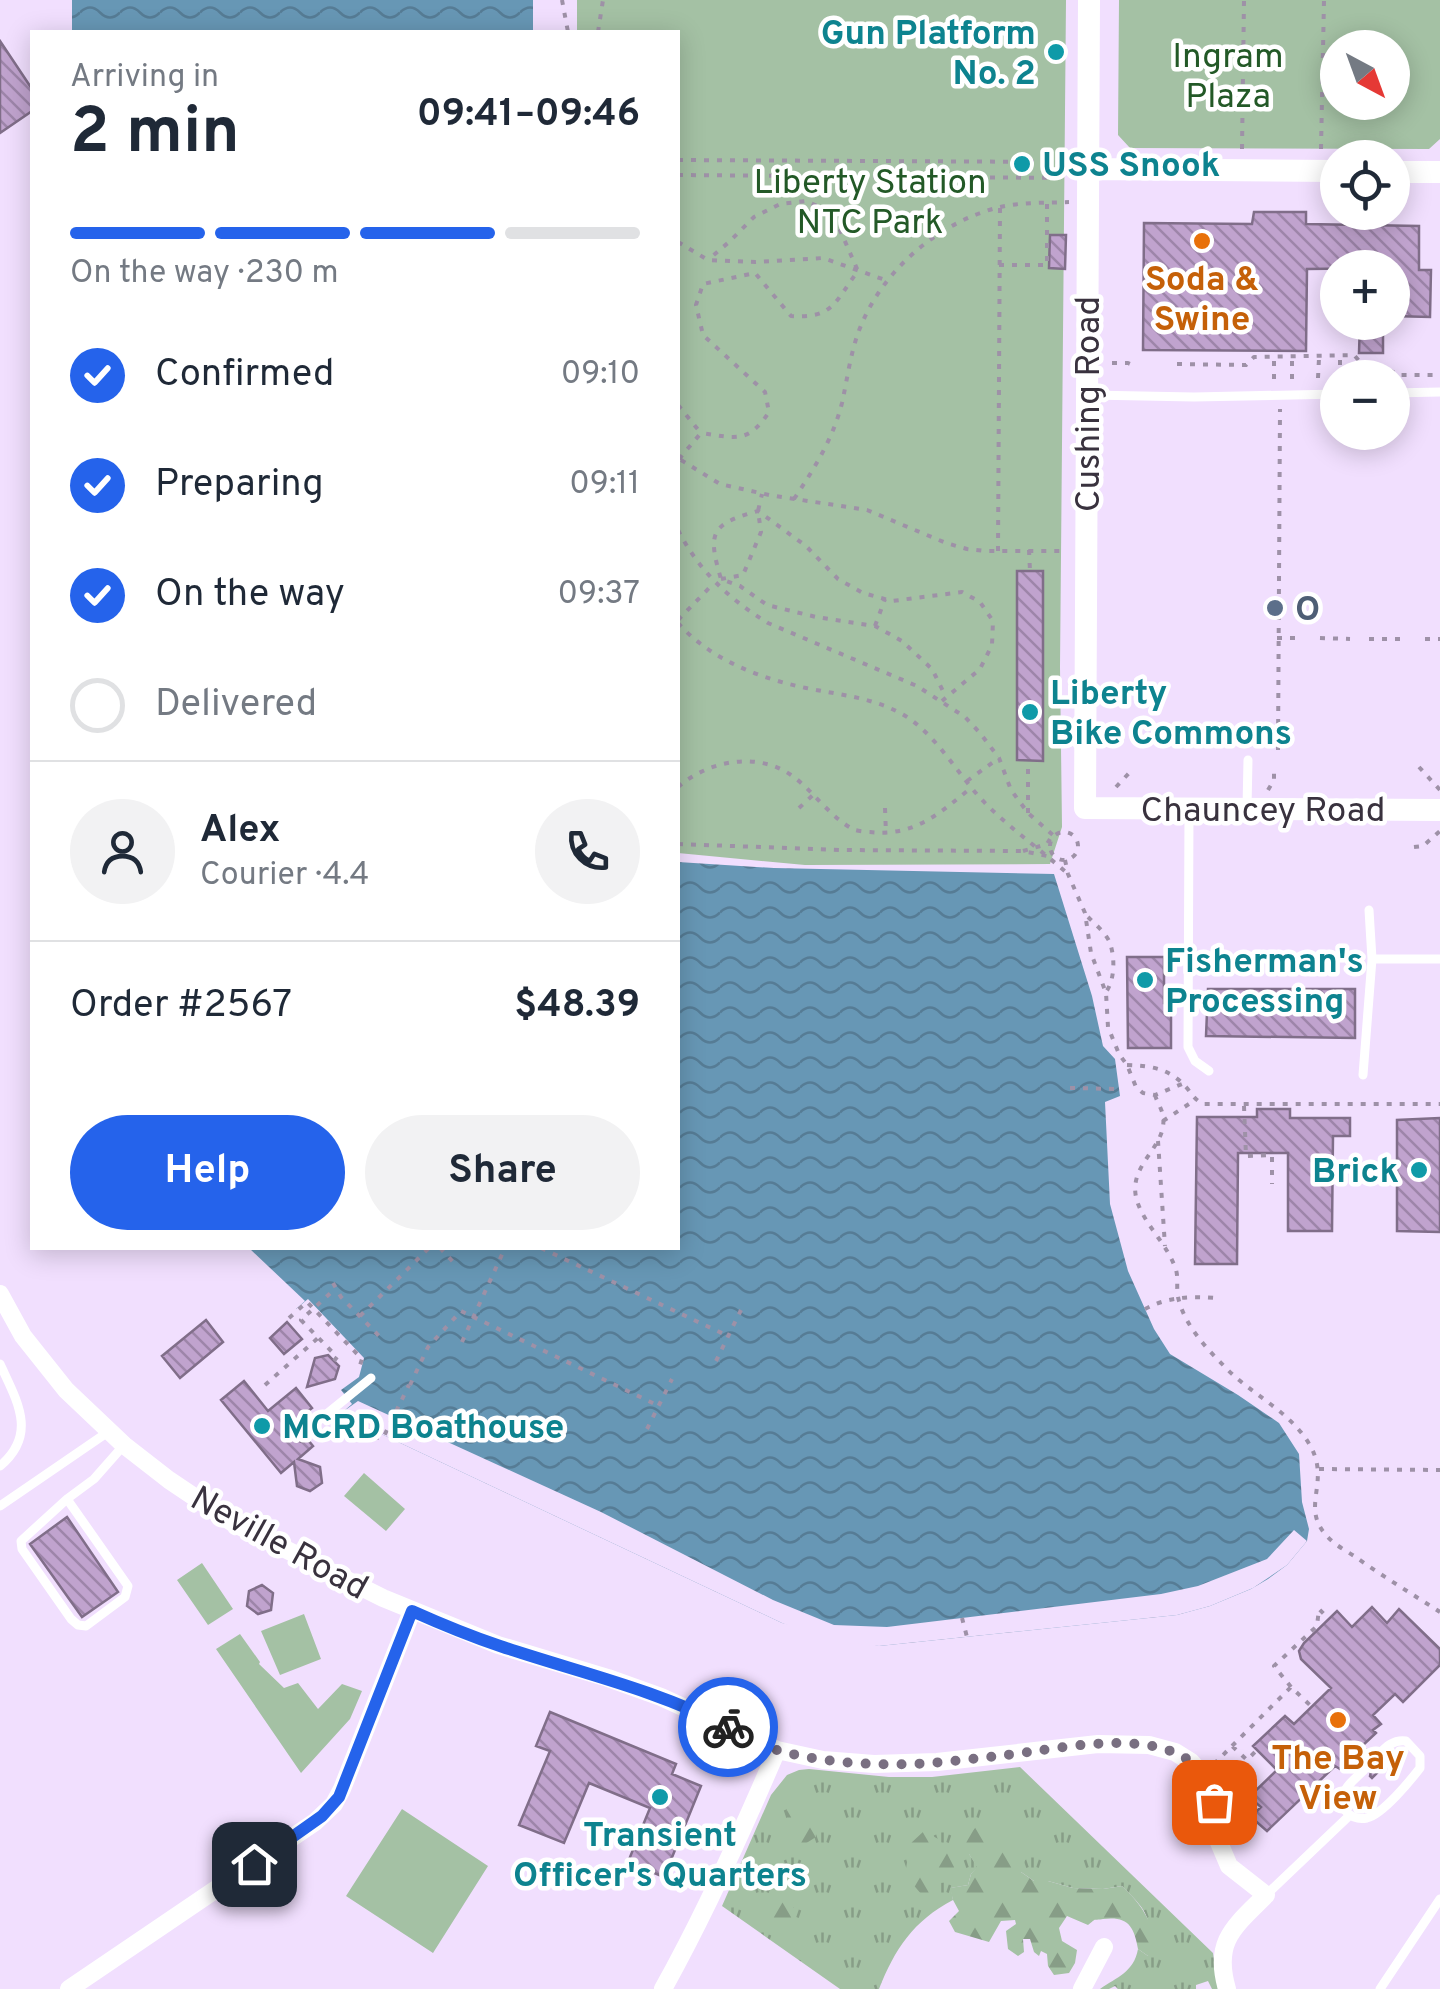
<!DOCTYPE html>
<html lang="en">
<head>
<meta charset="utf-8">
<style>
  :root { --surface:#fff; --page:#f2f2f3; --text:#1f2937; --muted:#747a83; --line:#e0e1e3; --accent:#2563eb }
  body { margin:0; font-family:Overpass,sans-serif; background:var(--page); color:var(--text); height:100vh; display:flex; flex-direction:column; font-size:38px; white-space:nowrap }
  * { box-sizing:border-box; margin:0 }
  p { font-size:32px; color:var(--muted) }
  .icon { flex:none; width:55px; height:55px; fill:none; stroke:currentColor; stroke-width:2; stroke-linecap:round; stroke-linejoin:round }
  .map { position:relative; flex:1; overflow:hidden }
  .details { position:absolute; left:30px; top:30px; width:650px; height:1220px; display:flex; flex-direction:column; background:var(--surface); border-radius:0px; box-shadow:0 5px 25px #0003 }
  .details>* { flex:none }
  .needle { width:65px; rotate:139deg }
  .tools { position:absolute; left:1320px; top:30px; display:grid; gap:20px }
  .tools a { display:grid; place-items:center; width:90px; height:90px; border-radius:50%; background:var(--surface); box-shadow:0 5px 25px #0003; font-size:50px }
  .pin { position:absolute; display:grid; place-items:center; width:85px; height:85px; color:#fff; margin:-42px; border-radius:20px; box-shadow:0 5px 15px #0006 }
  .courier { position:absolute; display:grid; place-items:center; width:100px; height:100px; margin:-50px; border:8px solid #2563eb; border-radius:50%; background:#fff; color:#222; box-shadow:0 2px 12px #0007 }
  .headline em { font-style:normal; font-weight:700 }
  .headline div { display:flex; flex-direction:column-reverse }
  .headline { display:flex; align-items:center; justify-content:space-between; height:170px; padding:0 40px }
  h1 { font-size:65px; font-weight:700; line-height:75px }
  .bar { display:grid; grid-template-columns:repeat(4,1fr); gap:15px 10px; align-content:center; height:120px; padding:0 40px }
  .bar i { height:12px; border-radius:8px; background:var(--line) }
  .bar .current { background:var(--accent) }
  .bar p { grid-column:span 4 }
  .line { display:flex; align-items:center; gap:25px; padding:0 40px; border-top:2px solid var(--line) }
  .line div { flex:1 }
  .round { display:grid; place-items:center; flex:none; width:105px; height:105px; border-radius:52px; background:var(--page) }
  ol { padding:0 40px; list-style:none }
  li { display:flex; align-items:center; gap:30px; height:110px }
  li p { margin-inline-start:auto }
  li .icon { padding:10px; border-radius:50%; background:var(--accent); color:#fff; stroke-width:4 }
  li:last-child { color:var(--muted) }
  li i { width:55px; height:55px; border:5px solid var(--line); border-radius:50% }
  .action { display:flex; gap:20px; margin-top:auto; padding:20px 40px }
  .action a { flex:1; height:115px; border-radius:60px; background:var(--accent); color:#fff; font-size:40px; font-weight:700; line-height:115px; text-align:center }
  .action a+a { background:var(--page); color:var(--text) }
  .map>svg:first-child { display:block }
  .grass { fill:url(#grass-tufts) }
  .forest { fill:url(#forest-firs) }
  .park { fill:#a4c1a4; fill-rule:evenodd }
  .water { fill:url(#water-waves) }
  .pier { fill:#f1dffe }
  .building { fill:url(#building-back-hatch); stroke:#806e89; stroke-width:2.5 }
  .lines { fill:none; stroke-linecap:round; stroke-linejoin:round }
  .path { stroke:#9e91a7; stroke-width:4; stroke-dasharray:5 8; stroke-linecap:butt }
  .service { stroke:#fff; stroke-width:9 }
  .minor { stroke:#fff; stroke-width:18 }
  .tertiary { stroke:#fff; stroke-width:22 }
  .done { stroke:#796f81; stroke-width:10; stroke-dasharray:0 18 }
  .route { stroke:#2563eb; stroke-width:12 }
  .culture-dot { fill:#0f9aa8; stroke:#fff; stroke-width:4 }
  .food-dot { fill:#e8710a; stroke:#fff; stroke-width:4 }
  .service-dot { fill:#5c6f8a; stroke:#fff; stroke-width:4 }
  .labels { text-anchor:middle; stroke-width:9; stroke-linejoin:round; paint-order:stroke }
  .culture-label { font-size:35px; font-weight:bold; fill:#0d838f; stroke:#fff; text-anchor:start }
  .park-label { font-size:35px; fill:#235927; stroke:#fff }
  .food-label { font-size:35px; font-weight:bold; fill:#c56008; stroke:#fff }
  .street-label { font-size:35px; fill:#39323e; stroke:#fff }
  .service-label { font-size:35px; font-weight:bold; fill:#4e5e75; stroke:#fff; text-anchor:start }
</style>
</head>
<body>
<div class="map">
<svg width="1440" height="1989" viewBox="0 0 1440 1989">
  <defs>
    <pattern id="grass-tufts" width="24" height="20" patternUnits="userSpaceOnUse" patternTransform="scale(2.5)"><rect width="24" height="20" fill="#a4c1a4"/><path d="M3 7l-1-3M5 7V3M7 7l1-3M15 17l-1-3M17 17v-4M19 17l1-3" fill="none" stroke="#879d87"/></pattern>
    <pattern id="forest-firs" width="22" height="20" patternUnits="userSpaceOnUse" patternTransform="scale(2.5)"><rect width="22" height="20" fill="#a4c1a4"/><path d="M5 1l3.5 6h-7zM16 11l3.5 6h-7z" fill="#879d87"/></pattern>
    <pattern id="water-waves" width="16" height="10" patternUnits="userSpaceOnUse" patternTransform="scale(2.5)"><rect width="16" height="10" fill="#6797b5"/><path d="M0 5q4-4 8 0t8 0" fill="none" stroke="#567c95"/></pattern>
    <pattern id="building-back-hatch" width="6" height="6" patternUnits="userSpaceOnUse" patternTransform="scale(2.5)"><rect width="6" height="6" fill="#c0a3ce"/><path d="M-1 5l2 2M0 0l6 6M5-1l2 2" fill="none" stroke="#9d85a9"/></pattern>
  </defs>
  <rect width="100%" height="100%" fill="#f1dffe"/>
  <path class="grass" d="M1020,1767L1213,1953L1218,1989H1212L1208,1981L1196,1985V1989H1118L1115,1986L1109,1989H1100C1117,1977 1134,1972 1138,1949L1148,1956C1152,1917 1149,1913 1122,1886L1103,1889L1073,1888L1048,1881H1034L1021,1872L969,1854L978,1867L971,1874L968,1885L951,1888L953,1900C913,1921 895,1949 879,1989H840L722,1906L771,1795L787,1775L799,1770L809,1769L889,1777H932Z"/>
  <path class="forest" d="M803,1800L814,1814L816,1837L800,1847L781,1835L780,1818L788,1819L786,1809Z
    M979,1823C1002,1826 1018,1832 1027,1855L1021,1872L1034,1881H1048L1073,1888L1103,1889L1122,1886C1141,1904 1153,1921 1156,1948L1148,1956L1138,1949C1134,1926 1128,1916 1103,1919C1091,1921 1098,1917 1088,1925L1067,1916L1059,1928L1062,1941L1077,1950L1075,1963L1069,1973L1054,1975L1048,1966L1047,1954L1041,1951L1039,1956L1034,1952L1030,1939H1023L1024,1952L1018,1956L1008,1949L1006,1931L1016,1924L1015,1920L1001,1921L989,1942L955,1932L949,1921L959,1911L953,1900L950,1888L968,1885L971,1874L977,1867L969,1854L965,1840Z
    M924,1831L940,1840L954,1867L953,1881L940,1883L939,1893L922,1895L905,1875L910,1844Z
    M777,1891L796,1910V1927L771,1935L760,1924L761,1915L751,1907L758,1898Z"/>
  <path class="park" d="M577,0H1066L1060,667L1062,827L1050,864L805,865L678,853V32H577Z
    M1119,0H1440V139L1429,149L1130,148L1118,135ZM1338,48H1392V102H1338Z
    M364,1473L405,1509L386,1531L344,1496Z
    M202,1563L233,1609L208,1625L177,1580Z
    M304,1614L321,1659L280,1675L261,1631Z
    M240,1634L260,1662L259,1664L284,1688L298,1683L318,1709L342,1684L362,1691L350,1719L301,1773L216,1649Z
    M402,1809L488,1866L433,1953L346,1896Z"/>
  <path class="water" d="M72,0H533V32H72Z
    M678,862L774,868L1054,874L1092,996L1103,1046L1115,1059L1120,1096L1105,1102L1110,1204L1128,1271L1154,1329L1170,1354L1238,1395L1279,1423L1299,1454L1302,1502L1309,1529L1307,1541L1287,1565L1268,1579L1251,1589L1210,1606L1177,1615L879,1646L782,1623L343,1416L346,1413L344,1411L352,1404L341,1390L359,1377L364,1358L308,1299L296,1309L237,1248H678Z"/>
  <path class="pier" d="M232,1248H249L305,1301L296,1309L290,1311L272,1296Z
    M358,1401L601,1512L773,1600L834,1625L887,1627L1161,1594L1198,1586L1267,1559L1294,1530L1307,1541L1287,1565L1253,1588L1210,1606L1177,1615L879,1646L830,1641L782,1623L343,1416L346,1413L344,1411Z"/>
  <path class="building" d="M0,41L32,89V111L0,133Z
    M1254,212H1306V224L1419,226V270H1431L1430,317L1392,316V268L1307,269L1306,351L1143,350L1144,223L1252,224Z
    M1050,235H1066L1065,269L1049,268Z
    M1360,322H1383V353H1359Z
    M1017,571H1043V761L1017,760Z
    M1127,957H1164V1003H1171V1048H1128Z
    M1208,989H1355V1038L1206,1036Z
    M1257,1109H1290V1118H1350V1136H1333L1332,1231H1288V1153H1238L1237,1264H1195L1197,1117H1257Z
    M1440,1118V1232L1397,1231V1120Z
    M206,1320L223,1342L180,1378L162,1356Z
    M287,1322L302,1339L284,1354L270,1338Z
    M328,1355L339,1366L335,1379L307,1387L315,1358Z
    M244,1381L268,1411L296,1388L312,1408L293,1423L297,1427L294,1434L296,1440L302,1442L308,1440L313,1446L298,1459L320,1467L322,1483L310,1491L297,1486L294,1462L281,1473L221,1400Z
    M67,1517L118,1592L82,1617L30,1544Z
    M262,1585L273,1593L271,1610L258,1614L247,1606L249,1591Z
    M1372,1607L1387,1623L1399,1609L1440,1649V1665L1403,1702L1395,1694L1373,1715L1381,1724L1373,1730L1376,1733L1362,1746L1369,1752L1367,1757L1369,1763L1374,1766L1380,1764L1383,1767L1372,1778L1370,1776L1372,1767L1367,1763L1358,1764L1352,1758L1340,1769L1335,1766L1267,1831L1251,1817L1261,1807L1249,1797L1277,1770L1253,1746L1285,1716L1294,1724L1331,1688L1301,1659L1299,1651L1304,1643L1337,1611L1352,1627Z
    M550,1712L676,1764L672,1774L701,1786L664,1877L628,1862L650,1808L589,1783L564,1843L519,1825L550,1751L536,1746Z"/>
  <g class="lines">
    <path class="path" d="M562,0L568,32
      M598,32L603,0
      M1242,149L1244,0
      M1321,149L1324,0
      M678,160L1065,162
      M678,175L1065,178
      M678,242L708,260L755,262L823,258L888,281
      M999,265H1047V203
      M1112,363H1128L1135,366
      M1177,364L1246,365L1254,357L1354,355L1361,363L1379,365L1399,375H1440
      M1318,378L1319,358
      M1340,378V357
      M1274,379V358
      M1292,379V356
      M678,405L700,432
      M679,459L701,433C736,438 748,444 769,412L765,392L703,335L696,305L703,284L755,273L791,316C834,319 835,301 858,271L840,230L826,210L806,201L780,204L754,217L729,242L708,260
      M681,460L720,484L769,495L867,510L946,543L967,549L985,551H1065
      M794,499C814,469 833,439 842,403C848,376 851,347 863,321C887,266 942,221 1000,207C1022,202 1046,203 1069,202
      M678,530C699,571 729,599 768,623L917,686L965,717L980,733L999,758L1011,790L1028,813L1054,836
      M1029,550L1030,571
      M998,551L1000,207
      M721,579L743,575L761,532L758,511L762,494
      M678,620L713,584
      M678,623C711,660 759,678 806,688C840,695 871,697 902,714C937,734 958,776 986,804C1011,829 1041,850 1068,874
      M875,626L885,599
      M1277,638H1298
      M1320,638L1350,639
      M1369,639H1401
      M1425,639H1440
      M942,701L980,669L992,645L993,621L980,602L962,592L892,601L863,593L838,579L806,546L758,511C711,524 707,532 721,579L740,586L767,605L816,617L875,626L902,641L932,669L946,697
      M1278,750L1280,409
      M1419,767L1440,790
      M967,781L999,758
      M678,787C708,761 756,751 791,775C813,790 831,819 855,830C858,831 868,832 870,832C914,837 940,813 972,787
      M1116,787L1130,772
      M1268,790L1274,780V772
      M799,808L813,795
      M885,808L886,834
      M1028,813V761
      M1050 846a14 14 0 1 1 28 0a14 14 0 1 1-28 0Z
      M678,844L841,850L1023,851L1047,856
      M1414,847L1423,846L1440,831
      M1023,851L1047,844L1050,839
      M1065,860L1068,874L1085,913L1091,953L1106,993L1108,1027L1119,1054L1127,1065L1136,1087L1143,1093L1155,1095L1182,1084
      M1088,917C1095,924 1106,933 1110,943C1115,958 1115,979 1106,992
      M1127,1065C1151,1066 1169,1068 1186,1087C1192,1094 1194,1099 1203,1104H1440
      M1070,1088L1119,1089
      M1155,1095C1157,1102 1162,1109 1163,1116C1168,1148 1126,1164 1137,1201C1145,1225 1166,1243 1175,1267C1179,1276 1176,1287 1178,1297C1184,1324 1205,1347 1224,1366C1251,1395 1293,1412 1312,1449C1329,1484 1301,1507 1326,1535C1334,1545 1347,1551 1357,1558C1384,1577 1412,1594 1440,1612
      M1244,1106L1246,1156L1272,1155V1184
      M1163,1121L1195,1100
      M1158,1141L1165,1246
      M440,1248L455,1264
      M541,1248L728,1336
      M333,1283L341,1297L383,1340
      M1145,1309C1167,1297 1190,1296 1215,1298
      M360,1316L429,1248
      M289,1318L307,1302L362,1359L358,1372
      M462,1342L505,1248
      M334,1361L337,1357L301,1320L336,1288
      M716,1361L741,1310
      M265,1385L318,1338
      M410,1385L428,1347L461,1311L659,1406
      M288,1412L296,1421
      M647,1429L672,1379
      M322,1434L383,1438L409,1385
      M1319,1469L1440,1470
      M962,1618L967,1637
      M1291,1687L1274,1666L1317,1626L1319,1609L1329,1619
      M1232,1746L1291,1687L1312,1707
      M1214,1764L1232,1746L1247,1760L1257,1750"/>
    <path class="service" d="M1392,393L1440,392
      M1090,395L1194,397L1338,394
      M1247,808L1248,760
      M1189,811L1188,1047L1195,1061L1209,1071
      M1372,959H1440
      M1363,1075L1372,959L1369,910
      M0,1364C17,1401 38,1434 0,1466
      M302,1434L371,1378
      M67,1499L128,1586L125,1597L86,1626L78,1625L71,1619L22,1549L21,1541L67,1499L94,1479L124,1445
      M0,1506L108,1432
      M1364,1770C1357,1777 1346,1785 1343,1795C1339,1810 1352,1821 1367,1818C1383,1814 1410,1781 1420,1768V1756L1406,1741C1392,1739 1384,1749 1375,1758
      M1266,1895L1349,1816
      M1380,1989L1440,1899"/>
    <path class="minor" d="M0,1294L23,1336L66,1390L124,1445L169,1480L233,1523L383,1598L498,1645L608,1678L661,1697L777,1750L823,1760L874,1764L937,1762L1098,1744L1149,1745L1175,1752L1191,1762L1212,1786L1215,1833L1229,1866L1266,1895C1234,1927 1213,1941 1227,1989
      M69,1989L315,1822L334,1804L342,1789L412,1611
      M663,1989C706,1912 742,1832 777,1750
      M1082,1989L1104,1947"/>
    <path class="tertiary" d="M1089,0L1085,808L1440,810
      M1088,169L1338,171
      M1392,172H1440"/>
  </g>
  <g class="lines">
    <path class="done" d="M728,1727C744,1735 759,1745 777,1750C808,1759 843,1763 875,1764C919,1766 963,1760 1006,1755C1060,1749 1157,1725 1199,1769C1209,1779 1213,1787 1214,1802"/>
    <path class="route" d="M254,1864L322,1816L339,1797L412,1611C441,1624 470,1636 500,1646C577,1672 655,1689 728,1727"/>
  </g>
  <g class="culture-dot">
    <circle cx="1056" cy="52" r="10"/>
    <circle cx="1022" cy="164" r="10"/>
    <circle cx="1030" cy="712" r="10"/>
    <circle cx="1145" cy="980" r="10"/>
    <circle cx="1419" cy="1170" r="10"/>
    <circle cx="262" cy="1426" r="10"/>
    <circle cx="660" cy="1797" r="10"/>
  </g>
  <g class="food-dot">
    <circle cx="1202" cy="241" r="10"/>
    <circle cx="1338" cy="1720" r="10"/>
  </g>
  <circle class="service-dot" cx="1275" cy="608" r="10"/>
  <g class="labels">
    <g class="culture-label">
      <text x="1036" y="44" text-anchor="end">Gun Platform<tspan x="1036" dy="40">No. 2</tspan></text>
      <text x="1042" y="176">USS Snook</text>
      <text x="1050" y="704">Liberty<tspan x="1050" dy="40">Bike Commons</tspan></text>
      <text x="1165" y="972">Fisherman's<tspan x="1165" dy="40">Processing</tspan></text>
      <text x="1399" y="1182" text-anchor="end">Brick</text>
      <text x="282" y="1438">MCRD Boathouse</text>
      <text x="660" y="1846" text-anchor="middle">Transient<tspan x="660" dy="40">Officer's Quarters</tspan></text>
    </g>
    <g class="park-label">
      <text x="1228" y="67">Ingram<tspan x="1228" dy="40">Plaza</tspan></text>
      <text x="870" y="193">Liberty Station<tspan x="870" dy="40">NTC Park</tspan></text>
    </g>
    <g class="food-label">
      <text x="1202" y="290">Soda &amp;<tspan x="1202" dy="40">Swine</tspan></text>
      <text x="1338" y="1769">The Bay<tspan x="1338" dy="40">View</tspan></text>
    </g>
    <g class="street-label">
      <text transform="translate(1087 404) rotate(-90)" y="12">Cushing Road</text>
      <text x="1263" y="821">Chauncey Road</text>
      <text transform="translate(280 1542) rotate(29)" y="12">Neville Road</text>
    </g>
    <g class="service-label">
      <text x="1295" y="620">O</text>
    </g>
  </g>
</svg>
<div class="tools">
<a><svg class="needle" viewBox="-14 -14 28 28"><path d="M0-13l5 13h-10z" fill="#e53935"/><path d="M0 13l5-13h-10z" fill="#747a83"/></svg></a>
<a><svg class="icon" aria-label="locate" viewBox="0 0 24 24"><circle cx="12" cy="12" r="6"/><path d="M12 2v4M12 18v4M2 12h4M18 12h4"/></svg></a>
<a>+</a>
<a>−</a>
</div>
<div class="pin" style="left:1214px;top:1802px;background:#ea580c"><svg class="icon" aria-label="bag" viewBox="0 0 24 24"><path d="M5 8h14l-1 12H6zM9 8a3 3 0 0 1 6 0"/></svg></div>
<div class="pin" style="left:254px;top:1864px;background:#1f2937"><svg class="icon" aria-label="home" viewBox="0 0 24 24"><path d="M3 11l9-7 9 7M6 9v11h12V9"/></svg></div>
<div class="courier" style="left:728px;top:1727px"><svg class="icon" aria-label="bike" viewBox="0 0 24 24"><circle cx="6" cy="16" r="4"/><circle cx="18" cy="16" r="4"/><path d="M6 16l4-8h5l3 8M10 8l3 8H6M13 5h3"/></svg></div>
<section class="details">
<div class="headline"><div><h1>2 min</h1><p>Arriving in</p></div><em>09:41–09:46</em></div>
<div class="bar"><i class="current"></i><i class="current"></i><i class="current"></i><i></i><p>On the way · 230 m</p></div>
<ol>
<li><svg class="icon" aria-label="check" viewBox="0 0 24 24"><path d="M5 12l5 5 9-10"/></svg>Confirmed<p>09:10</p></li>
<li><svg class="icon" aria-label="check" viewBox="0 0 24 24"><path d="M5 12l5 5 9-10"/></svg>Preparing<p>09:11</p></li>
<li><svg class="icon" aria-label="check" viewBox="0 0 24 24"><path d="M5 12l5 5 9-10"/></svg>On the way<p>09:37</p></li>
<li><i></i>Delivered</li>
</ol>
<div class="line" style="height:180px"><a class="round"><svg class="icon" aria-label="person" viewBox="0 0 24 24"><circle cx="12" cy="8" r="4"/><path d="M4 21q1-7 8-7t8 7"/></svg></a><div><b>Alex</b><p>Courier · 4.4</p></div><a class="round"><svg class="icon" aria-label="phone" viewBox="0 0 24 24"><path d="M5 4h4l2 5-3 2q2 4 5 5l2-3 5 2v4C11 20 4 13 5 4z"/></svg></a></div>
<div class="line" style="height:130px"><div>Order #2567</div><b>$48.39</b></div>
<div class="action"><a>Help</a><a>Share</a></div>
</section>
</div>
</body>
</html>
